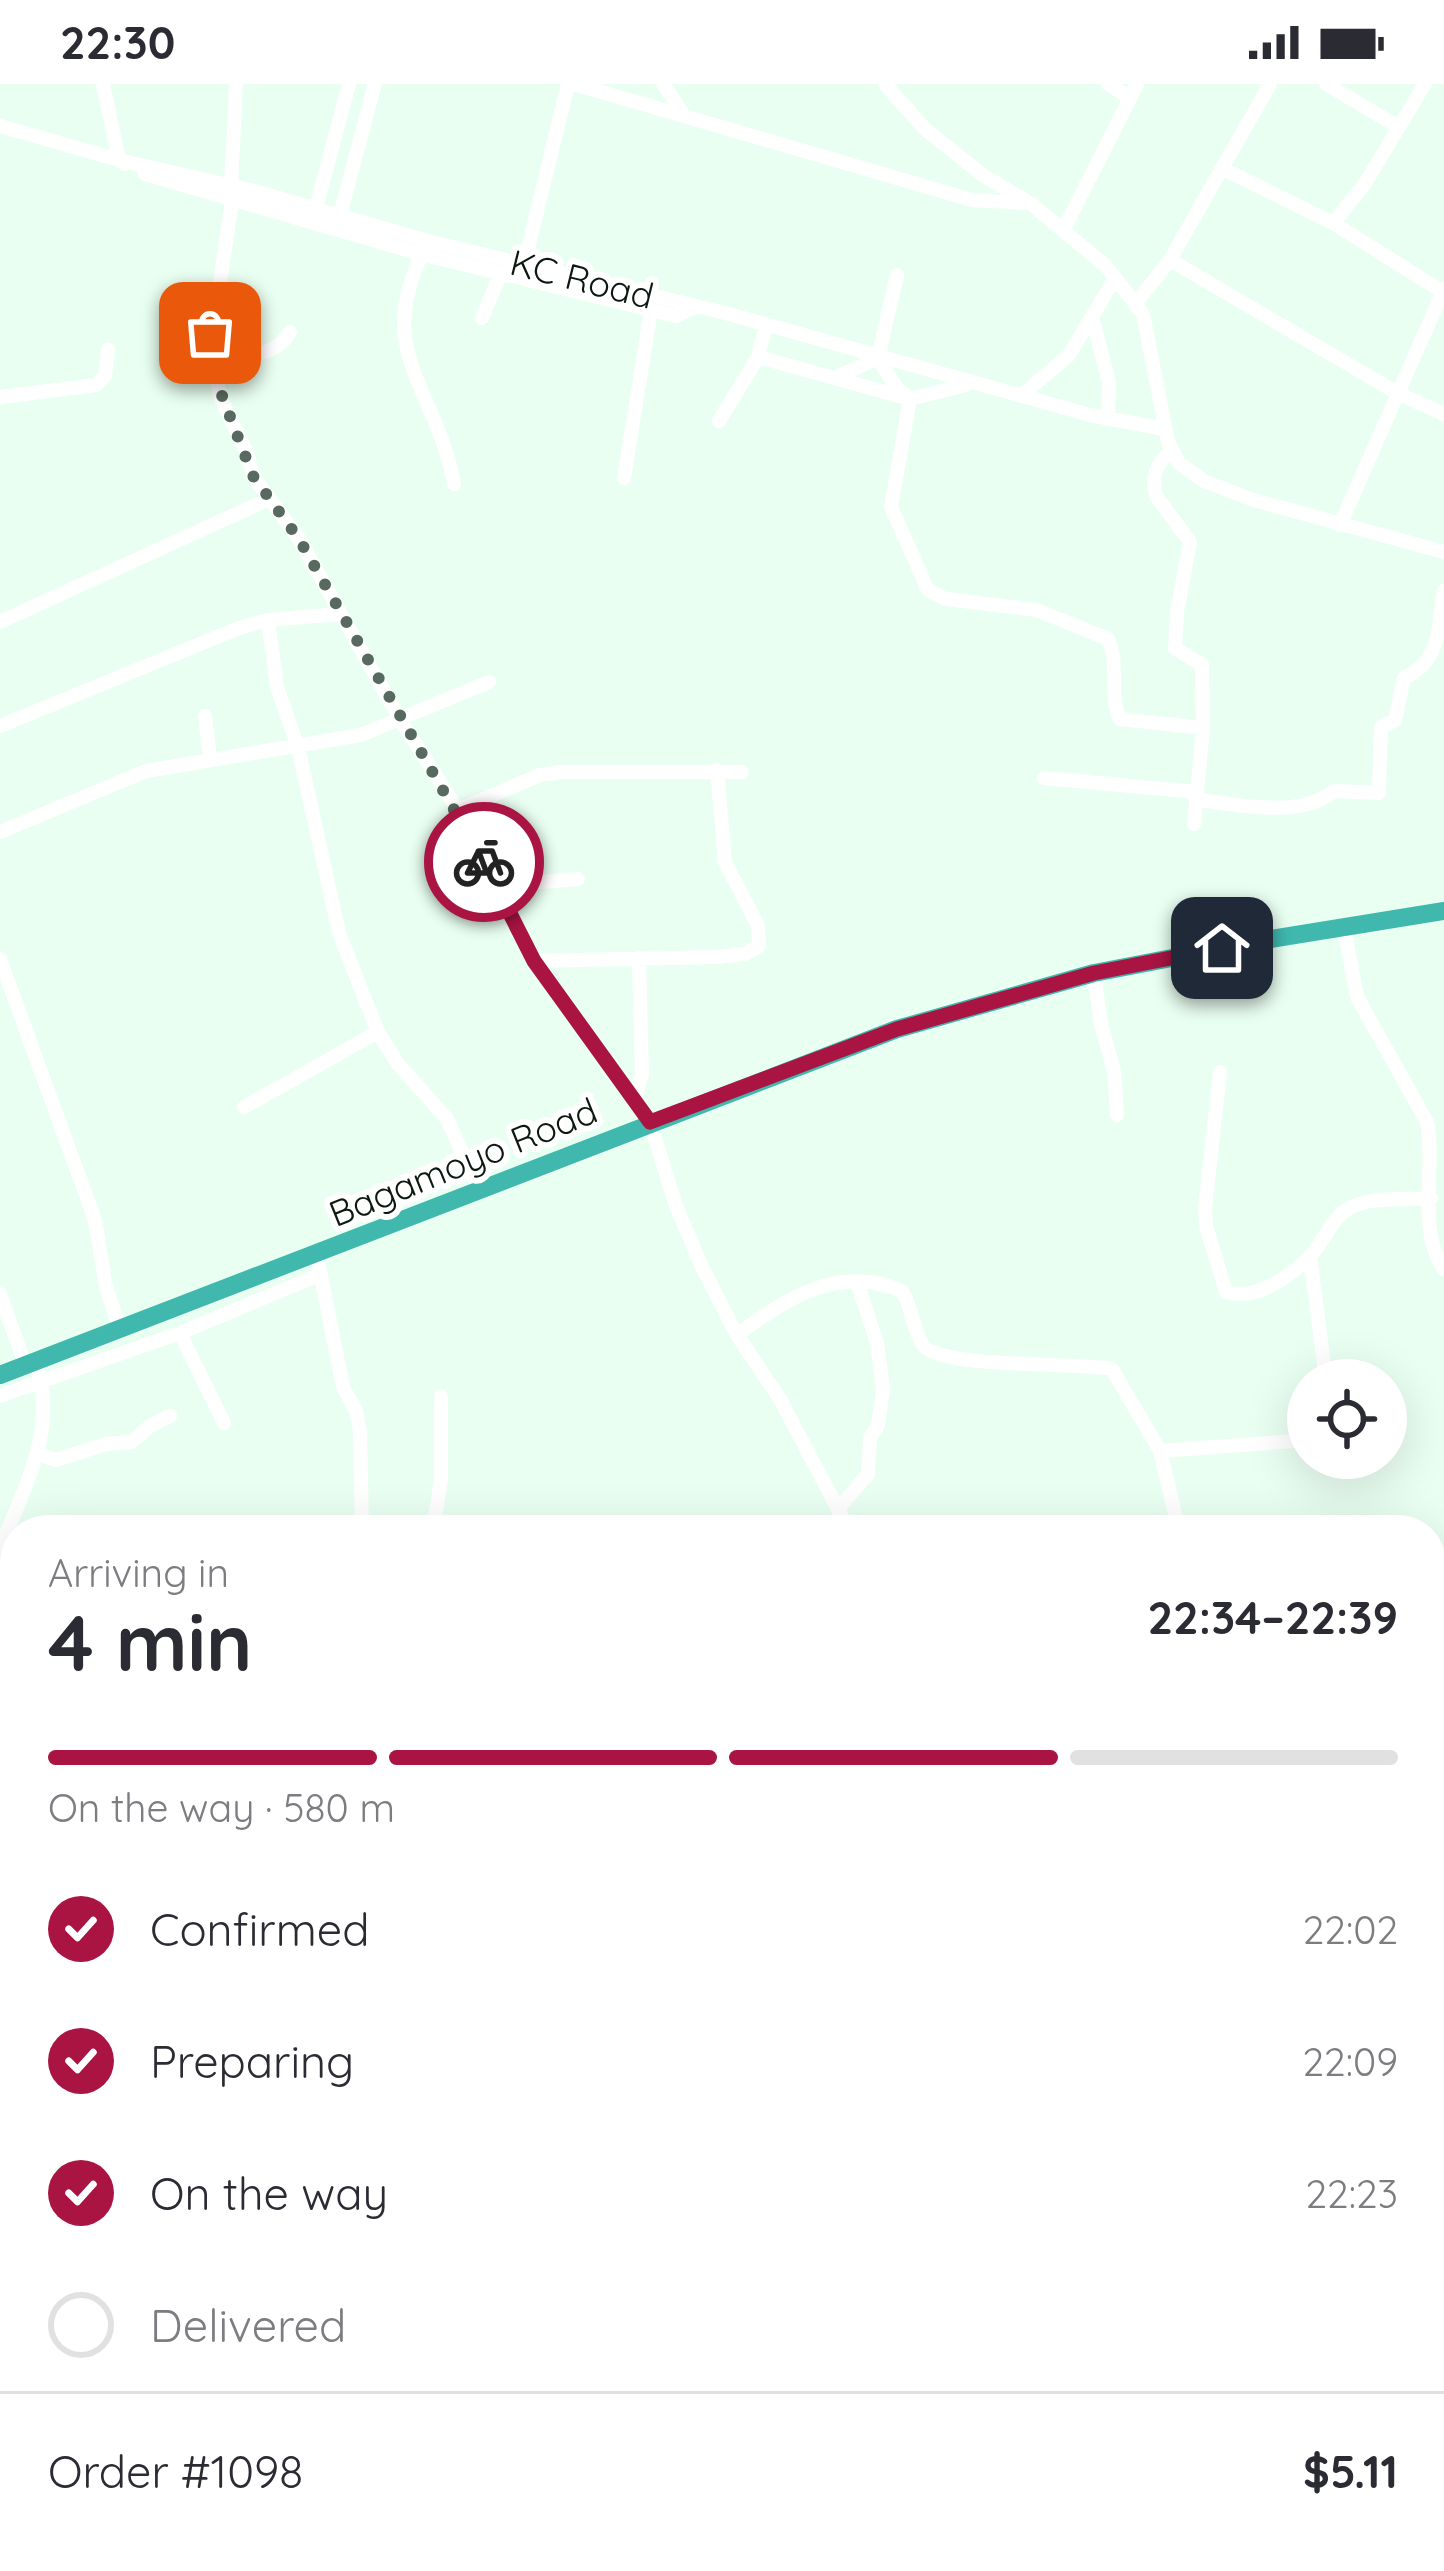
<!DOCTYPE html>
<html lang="en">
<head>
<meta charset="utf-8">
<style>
  :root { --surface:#fff; --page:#f7f7f7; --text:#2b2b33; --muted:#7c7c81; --line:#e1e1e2; --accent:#a91443 }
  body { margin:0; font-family:Quicksand,sans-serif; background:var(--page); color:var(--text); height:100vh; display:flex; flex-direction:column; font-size:45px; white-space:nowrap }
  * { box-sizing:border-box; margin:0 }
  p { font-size:39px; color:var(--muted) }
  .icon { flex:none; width:66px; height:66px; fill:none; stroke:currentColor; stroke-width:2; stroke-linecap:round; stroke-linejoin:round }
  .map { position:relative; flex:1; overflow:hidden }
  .side { position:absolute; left:0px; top:1431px; width:1446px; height:1056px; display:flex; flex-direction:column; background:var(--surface); border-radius:48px 48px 0 0; box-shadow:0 12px 48px #0002 }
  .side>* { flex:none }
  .buttons { position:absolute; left:1287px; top:1275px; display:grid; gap:24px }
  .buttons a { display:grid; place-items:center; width:120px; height:120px; border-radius:50%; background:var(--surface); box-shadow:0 12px 48px #0002; font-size:60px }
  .pin { position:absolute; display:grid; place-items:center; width:102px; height:102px; color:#fff; margin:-51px; border-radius:24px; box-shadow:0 6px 18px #0006 }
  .courier { position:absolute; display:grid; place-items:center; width:120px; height:120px; margin:-60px; border:9px solid #a91443; border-radius:50%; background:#fff; color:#222; box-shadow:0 3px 15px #0007 }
  .overview em { font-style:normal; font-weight:800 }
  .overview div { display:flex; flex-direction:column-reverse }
  .overview { display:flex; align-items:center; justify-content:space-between; height:204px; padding:0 48px }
  h1 { font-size:78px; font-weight:800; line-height:90px }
  .bar { display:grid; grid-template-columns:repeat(4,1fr); gap:18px 12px; align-content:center; height:144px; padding:0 48px }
  .bar i { height:15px; border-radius:9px; background:var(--line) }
  .bar .current { background:var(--accent) }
  .bar p { grid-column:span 4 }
  .line { display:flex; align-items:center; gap:30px; padding:0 48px; border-top:3px solid var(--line) }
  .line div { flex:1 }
  ol { padding:0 48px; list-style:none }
  li { display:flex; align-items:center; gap:36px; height:132px }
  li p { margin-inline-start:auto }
  li .icon { padding:12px; border-radius:50%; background:var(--accent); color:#fff; stroke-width:4 }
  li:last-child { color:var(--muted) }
  li i { width:66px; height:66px; border:6px solid var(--line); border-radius:50% }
  .status { display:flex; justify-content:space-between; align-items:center; height:84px; padding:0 60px; background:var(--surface); direction:ltr }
  .status svg { height:33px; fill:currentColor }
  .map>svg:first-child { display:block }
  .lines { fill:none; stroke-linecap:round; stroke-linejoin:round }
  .minor { stroke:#fff; stroke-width:14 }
  .highway { stroke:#40b8ae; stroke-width:18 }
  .done { stroke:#58695f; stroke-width:12; stroke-dasharray:0 21.6 }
  .route { stroke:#a91443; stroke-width:15 }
  .labels { text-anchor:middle; stroke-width:12; stroke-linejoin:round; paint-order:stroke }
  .street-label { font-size:36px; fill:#0a1810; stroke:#fff }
</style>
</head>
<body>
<div class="status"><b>22:30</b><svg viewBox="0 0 49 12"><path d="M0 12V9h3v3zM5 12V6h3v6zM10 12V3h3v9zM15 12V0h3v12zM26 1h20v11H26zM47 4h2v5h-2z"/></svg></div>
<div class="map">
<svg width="1444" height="2487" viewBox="0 0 1444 2487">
  <rect width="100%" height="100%" fill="#e9fff1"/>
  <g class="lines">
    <path class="minor" d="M103,0L119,76L125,80
      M574,0L972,116L1026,119
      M663,0L683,30
      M885,0L925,45L984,92L1030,119L1106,182L1143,230L1168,358L1179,379L1204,397L1254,416L1444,468
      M1108,0L1129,13
      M1326,0L1397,42
      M0,42L119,76L258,108L428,157L729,230L1090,331L1165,345
      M1223,85L1333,139L1443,208
      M145,90L421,170L676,232L698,222
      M231,101L236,0
      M232,117L210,267L221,315L247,369L253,392L299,455L401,637L458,726L534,877L650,1038L676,1122L702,1183L737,1251L780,1315L849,1446
      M316,124L349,0
      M340,131L375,0
      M1333,139L1364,101L1425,0
      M1064,145L1137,0
      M426,162C371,269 435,299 454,400
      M1170,176L1399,310L1444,330
      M524,181L568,0
      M897,191L878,274L896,303L910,315L891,423L928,506L946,515L1037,526L1108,555C1120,580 1108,610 1120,635L1203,644
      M1135,220L1170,176L1270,0
      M1092,232L1109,299L1108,335
      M482,234L501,189
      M210,267C239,271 273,277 290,248
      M758,273L910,315L966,301
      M834,294L878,274
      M1021,312L1069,271L1115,194
      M0,313L96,301L105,292L108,265
      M719,337L758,273L766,241
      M1171,367C1156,381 1151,391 1156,412L1190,458L1177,528L1175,564L1202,581L1203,644L1194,740
      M624,394L651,226
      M1340,441L1444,205
      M268,536L277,603L298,663L339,849L378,948L398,980L447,1035L480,1108
      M0,538L269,415
      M205,632L210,675
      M0,642L239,544L268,536L340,530
      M1044,694L1197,708
      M1195,715C1237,721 1300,735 1334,707L1379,709L1381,643L1395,636L1404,594C1442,577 1437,545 1444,507
      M458,726L540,691L560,688H742
      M0,748L146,687L361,651L489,598
      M500,807L530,799L578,795
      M1344,843L1357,913L1427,1038C1436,1084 1416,1145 1444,1185
      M0,875L95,1136L106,1203L120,1245
      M534,877L717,873L744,870L759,862L758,842L725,778L717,686
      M1094,889L1101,940L1114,987L1117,1031
      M1220,988L1205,1124L1206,1142L1226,1208C1256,1217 1290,1193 1310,1172C1324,1158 1330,1137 1346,1126C1366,1112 1407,1116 1431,1114
      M634,1017L642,991L639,874
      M244,1023L378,948
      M1310,1173L1326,1296
      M319,1182L343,1303L356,1327L360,1347L362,1446
      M0,1210L26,1283
      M180,1249L224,1339
      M737,1251C787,1214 839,1180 902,1207C913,1224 912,1245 923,1261C940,1285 1076,1278 1112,1285L1160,1367L1179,1446
      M0,1312L180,1249L321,1190
      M1160,1367L1308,1356
      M37,1370L56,1376L106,1360L132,1358L150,1342L170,1332
      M838,1425L868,1390L870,1354L878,1341L883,1305L877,1259L857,1198
      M433,1446L441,1396V1312
      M0,1465C22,1408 55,1352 39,1290
      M0,1496L15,1498
      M1431,1508L1444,1506
      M0,1635L15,1647
      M1431,1778H1444
      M0,1892L15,1901
      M0,2090L15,2097
      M0,2248L15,2252
      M0,2305L15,2275
      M1431,2363L1444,2358
      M0,2381L15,2380
      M1431,2466L1444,2487
      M192,2472V2481L197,2487
      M409,2472L425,2487
      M585,2472L590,2487
      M1004,2472L1015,2487
      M0,2477L5,2487
      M62,2487V2472
      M270,2487L279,2472
      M850,2487L872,2472
      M1172,2487L1213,2472"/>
    <path class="highway" d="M0,1291L897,945L1094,889L1265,856L1444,827"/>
  </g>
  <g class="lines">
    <path class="done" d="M210,249L214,291L253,392L299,455L484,778"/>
    <path class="route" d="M484,778L534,877L650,1038L897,945L1094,889L1222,864"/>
  </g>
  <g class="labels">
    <g class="street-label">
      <text transform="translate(582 195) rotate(14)" y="13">KC Road</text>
      <text transform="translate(463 1078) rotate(-22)" y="13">Bagamoyo Road</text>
    </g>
  </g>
</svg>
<div class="buttons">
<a><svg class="icon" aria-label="locate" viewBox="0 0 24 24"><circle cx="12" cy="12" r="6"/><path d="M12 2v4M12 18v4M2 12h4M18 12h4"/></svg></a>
</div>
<div class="pin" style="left:210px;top:249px;background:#ea580c"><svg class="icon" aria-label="bag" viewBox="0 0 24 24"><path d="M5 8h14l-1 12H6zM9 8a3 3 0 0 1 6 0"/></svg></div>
<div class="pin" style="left:1222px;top:864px;background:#1f2937"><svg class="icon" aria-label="home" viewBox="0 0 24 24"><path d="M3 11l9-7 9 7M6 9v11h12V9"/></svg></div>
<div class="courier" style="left:484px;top:778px"><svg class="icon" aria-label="bike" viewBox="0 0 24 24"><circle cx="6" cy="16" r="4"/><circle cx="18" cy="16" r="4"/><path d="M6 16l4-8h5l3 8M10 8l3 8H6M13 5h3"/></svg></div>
<section class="side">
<div class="overview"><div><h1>4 min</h1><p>Arriving in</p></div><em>22:34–22:39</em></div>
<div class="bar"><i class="current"></i><i class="current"></i><i class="current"></i><i></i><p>On the way · 580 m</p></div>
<ol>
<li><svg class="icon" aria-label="check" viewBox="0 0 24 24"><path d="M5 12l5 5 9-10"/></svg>Confirmed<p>22:02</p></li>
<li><svg class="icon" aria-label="check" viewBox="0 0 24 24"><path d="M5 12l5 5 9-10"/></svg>Preparing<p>22:09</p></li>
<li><svg class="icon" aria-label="check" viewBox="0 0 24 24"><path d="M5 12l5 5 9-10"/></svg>On the way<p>22:23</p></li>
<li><i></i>Delivered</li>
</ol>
<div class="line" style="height:156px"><div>Order #1098</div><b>$5.11</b></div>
</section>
</div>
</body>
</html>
